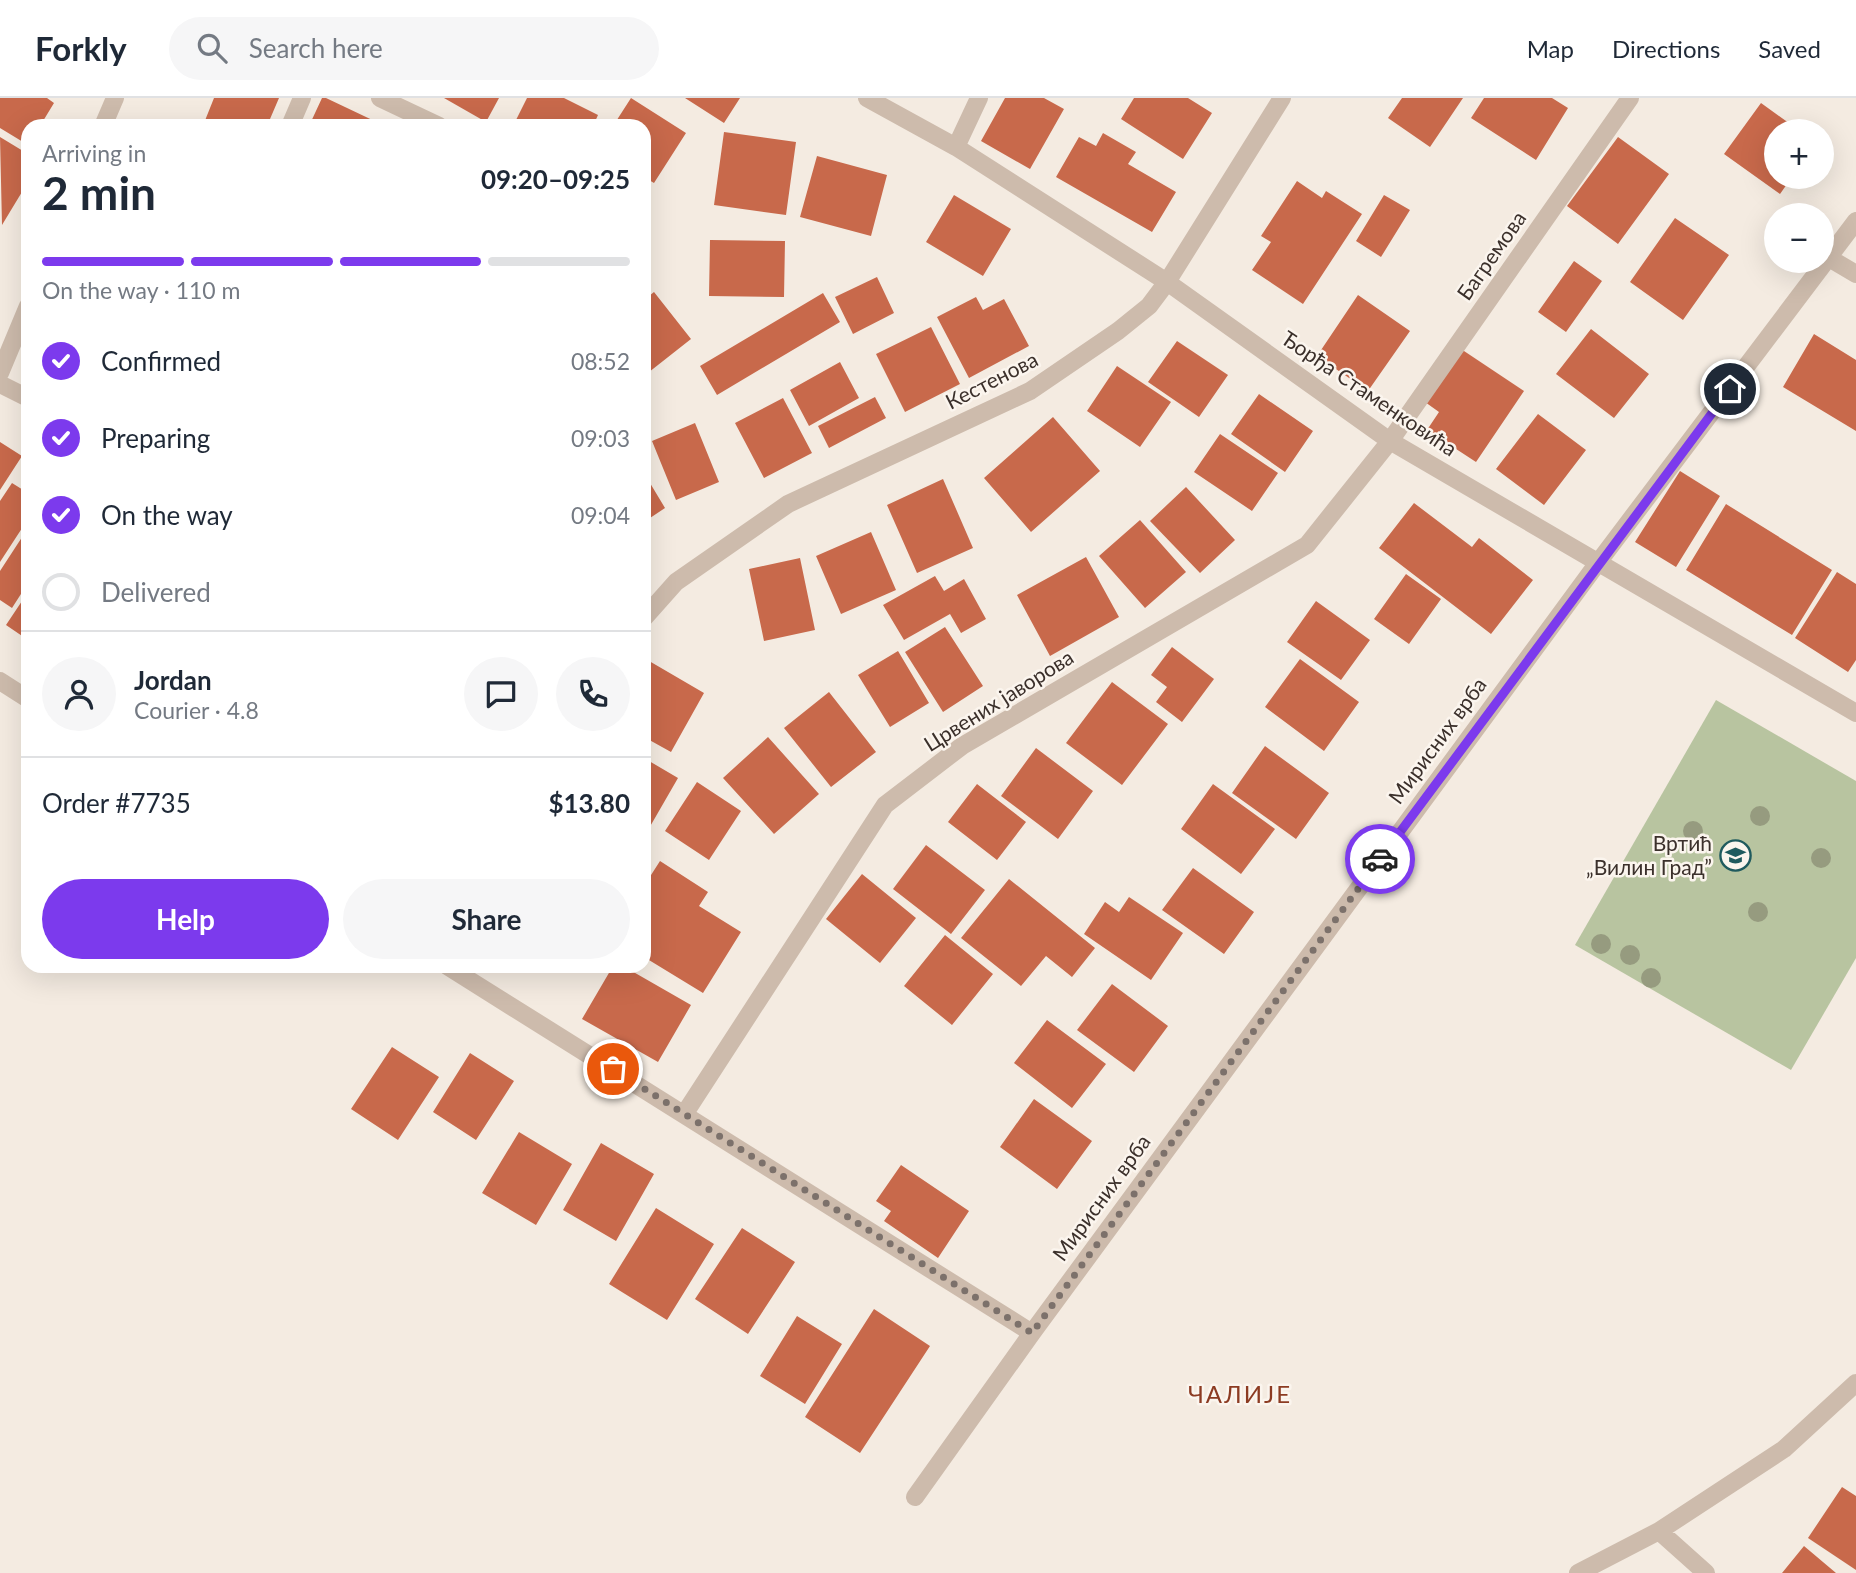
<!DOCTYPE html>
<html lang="en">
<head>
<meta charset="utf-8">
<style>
  :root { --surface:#fff; --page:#f6f6f7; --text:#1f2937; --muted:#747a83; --line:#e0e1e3; --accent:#7c3aed }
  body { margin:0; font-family:Lato,sans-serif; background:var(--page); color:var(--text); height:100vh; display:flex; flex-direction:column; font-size:26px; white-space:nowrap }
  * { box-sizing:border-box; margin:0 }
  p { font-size:23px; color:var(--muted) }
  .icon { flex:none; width:38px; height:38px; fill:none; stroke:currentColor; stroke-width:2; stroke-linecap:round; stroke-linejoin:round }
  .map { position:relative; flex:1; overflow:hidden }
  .side { position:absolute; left:21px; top:21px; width:630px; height:854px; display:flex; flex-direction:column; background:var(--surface); border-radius:21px; box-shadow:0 7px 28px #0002 }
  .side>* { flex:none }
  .tools { position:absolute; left:1764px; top:21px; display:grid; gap:14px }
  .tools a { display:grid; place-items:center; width:70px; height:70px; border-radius:50%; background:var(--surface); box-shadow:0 7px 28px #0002; font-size:35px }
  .pin { position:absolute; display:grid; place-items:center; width:60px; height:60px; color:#fff; margin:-30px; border:4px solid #fff; border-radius:50%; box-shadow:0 2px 7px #0007 }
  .courier { position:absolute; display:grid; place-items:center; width:70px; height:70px; margin:-35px; border:5px solid #7c3aed; border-radius:50%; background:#fff; color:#222; box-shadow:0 2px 9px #0007 }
  .headline em { font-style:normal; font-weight:700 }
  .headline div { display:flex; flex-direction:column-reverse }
  .headline { display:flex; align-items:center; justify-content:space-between; height:119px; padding:0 21px }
  h1 { font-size:46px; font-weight:700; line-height:52px }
  .bar { display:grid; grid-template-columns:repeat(4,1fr); gap:10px 7px; align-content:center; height:84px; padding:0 21px }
  .bar i { height:9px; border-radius:5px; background:var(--line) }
  .bar .selected { background:var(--accent) }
  .bar p { grid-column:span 4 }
  .line { display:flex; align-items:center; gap:18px; padding:0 21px; border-top:2px solid var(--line) }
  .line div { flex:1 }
  .round { display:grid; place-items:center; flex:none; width:74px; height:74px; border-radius:37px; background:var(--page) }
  ol { padding:0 21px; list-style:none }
  li { display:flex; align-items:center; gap:21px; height:77px }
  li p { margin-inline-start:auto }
  li .icon { padding:7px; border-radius:50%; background:var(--accent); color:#fff; stroke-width:4 }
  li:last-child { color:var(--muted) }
  li i { width:38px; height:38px; border:4px solid var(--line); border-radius:50% }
  .primary-button { display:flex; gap:14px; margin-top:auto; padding:14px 21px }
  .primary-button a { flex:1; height:80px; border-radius:42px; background:var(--accent); color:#fff; font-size:28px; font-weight:700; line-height:80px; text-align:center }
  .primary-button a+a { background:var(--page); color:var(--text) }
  header { display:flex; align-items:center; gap:42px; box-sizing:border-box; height:98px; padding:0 35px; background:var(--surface); border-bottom:2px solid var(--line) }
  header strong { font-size:33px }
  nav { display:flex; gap:38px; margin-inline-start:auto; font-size:24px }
  .search { width:490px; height:63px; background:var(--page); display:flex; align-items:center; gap:18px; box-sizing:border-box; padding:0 24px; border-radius:38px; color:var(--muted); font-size:26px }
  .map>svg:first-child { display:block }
  .green { fill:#b8c4a0 }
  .building { fill:#c8694b }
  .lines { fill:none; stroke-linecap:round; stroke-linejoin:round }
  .minor { stroke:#cdbbac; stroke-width:18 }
  .tree { fill:#969b7f }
  .done { stroke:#7c716b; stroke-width:7; stroke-dasharray:0 12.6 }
  .route { stroke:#7c3aed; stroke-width:9 }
  .labels { text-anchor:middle; stroke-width:5; stroke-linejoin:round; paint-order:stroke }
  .street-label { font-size:21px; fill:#3b302b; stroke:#fbf5ee }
  .poi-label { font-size:21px; fill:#3b302b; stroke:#fbf5ee; text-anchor:end }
  .quarter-label { font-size:24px; letter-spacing:2px; fill:#8c3b22; stroke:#fbf5ee }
</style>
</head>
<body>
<header>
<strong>Forkly</strong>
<div class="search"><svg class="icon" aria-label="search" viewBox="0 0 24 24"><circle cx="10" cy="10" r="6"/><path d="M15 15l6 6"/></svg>Search here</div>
<nav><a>Map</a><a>Directions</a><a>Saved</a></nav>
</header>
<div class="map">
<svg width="1856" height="1475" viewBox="0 0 1856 1475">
  <rect width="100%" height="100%" fill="#f4ebe1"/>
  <path class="green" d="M1716,602L1856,683V860L1791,972L1575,847Z"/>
  <path class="building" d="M0,0H47L54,5L40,28H28V47L0,30Z
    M214,0H279L267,28H212L204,25Z
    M322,0H326L385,28H309Z
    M444,0H499L486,24Z
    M527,0H564L598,17L593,28H513Z
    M631,0L686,35L654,85L644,79V28H613Z
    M685,0H740L724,25Z
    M1005,0H1044L1064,11L1030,71L981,43Z
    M1134,0H1188L1212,15L1183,61L1121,21Z
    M1402,0H1463L1430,49L1388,20Z
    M1484,0H1552L1568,10L1536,62L1471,20Z
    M1761,5L1800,33H1776V79H1792L1780,96L1724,56Z
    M724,34L796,44L786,117L714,107Z
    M1103,35L1136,54L1128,66L1176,94L1152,134L1056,79L1079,39L1096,48Z
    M0,39L28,56V84L2,127Z
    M1618,39L1669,76L1618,146L1567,108Z
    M817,58L887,77L871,138L800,119Z
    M1297,83L1322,100L1326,93L1362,116L1303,206L1252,172L1271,144L1261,138Z
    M954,97L1011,131L983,178L926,144Z
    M1384,97L1410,112L1381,159L1356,143Z
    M1675,120L1729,157L1683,222L1630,184Z
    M710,142L785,143L784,199L709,198Z
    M1574,163L1602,183L1566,234L1538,214Z
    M877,179L894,215L853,236L835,199Z
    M654,194L691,241L644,278V202Z
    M823,195L840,224L717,297L700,268Z
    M1358,197L1410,233L1368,293L1317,258Z
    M976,199L983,212L1004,201L1029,248L969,280L937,219Z
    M931,229L960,286L905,314L876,256Z
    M1591,231L1649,276L1614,320L1556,276Z
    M1814,236L1856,262V333L1783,289Z
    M1177,243L1228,277L1199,319L1148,284Z
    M1461,251L1524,293L1476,364L1427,332L1439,314L1425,304Z
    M840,264L859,300L809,328L790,292Z
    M1117,268L1171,304L1140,349L1087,313Z
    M1259,296L1313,333L1285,374L1231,336Z
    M875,299L886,320L829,350L818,328Z
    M783,300L812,355L764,380L735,325Z
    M1538,316L1586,352L1544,407L1496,371Z
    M1053,319L1100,373L1031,434L984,380Z
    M695,325L719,384L676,402L652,343Z
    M1220,336L1278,375L1252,413L1194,374Z
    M0,344L22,358L0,392Z
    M1680,373L1720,398L1676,469L1635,444Z
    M644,375L665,410L644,424Z
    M943,381L973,450L917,475L887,407Z
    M12,385L28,395V421L0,464V403Z
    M1186,389L1235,442L1200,475L1150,423Z
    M1414,405L1472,449L1479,440L1533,482L1491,536L1379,450Z
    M1726,406L1832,472L1792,537L1686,472Z
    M1140,422L1186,474L1145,510L1099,458Z
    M28,430V485L12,510L0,502V473Z
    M871,434L896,492L841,516L816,458Z
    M1086,459L1119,519L1050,558L1017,497Z
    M800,460L815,532L764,543L749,471Z
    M1837,474L1856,486V562L1848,574L1795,540Z
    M1406,476L1441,501L1409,546L1374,521Z
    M935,478L944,493L964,481L986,521L961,535L950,516L904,542L883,507Z
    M28,494V542L6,527Z
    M1316,503L1370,542L1341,582L1287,544Z
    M945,529L983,588L943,614L905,554Z
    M1172,549L1214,581L1182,624L1156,604L1167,589L1151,577Z
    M898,553L929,605L890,629L858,577Z
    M644,560L704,595L671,654L644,639Z
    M1300,561L1359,604L1324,653L1265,609Z
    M1112,584L1168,626L1122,687L1066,645Z
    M829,594L876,654L831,689L784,630Z
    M768,639L819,696L774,736L723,680Z
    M1265,648L1329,695L1296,741L1232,695Z
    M1036,650L1093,693L1058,741L1001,698Z
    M644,660L678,680L648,732L644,730Z
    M697,684L741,713L709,762L665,733Z
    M977,686L1026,724L997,762L948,724Z
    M1213,686L1275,731L1241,776L1181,731Z
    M926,747L985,792L951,836L893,791Z
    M660,763L708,794L699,808L741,834L703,895L644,859V788Z
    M1193,770L1254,814L1224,856L1162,812Z
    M862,776L916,820L880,865L826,821Z
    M1009,781L1095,850L1072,879L1046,858L1021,888L961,840Z
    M1129,799L1183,835L1151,882L1084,836L1105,804L1119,814Z
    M945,837L993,876L952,927L904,888Z
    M613,868H623L691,907L658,964L582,921Z
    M1112,886L1168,928L1134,974L1077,932Z
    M1047,922L1106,966L1072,1010L1014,965Z
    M392,949L439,979L398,1042L351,1011Z
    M470,955L514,983L476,1042L433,1014Z
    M1034,1001L1092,1043L1057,1091L1000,1049Z
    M519,1034L572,1066L536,1127L482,1095Z
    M601,1045L654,1076L616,1143L563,1112Z
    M901,1067L969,1113L938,1160L884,1123L891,1113L876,1103Z
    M656,1110L714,1146L667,1222L609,1186Z
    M742,1130L795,1164L748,1236L695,1201Z
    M874,1211L930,1248L860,1355L805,1319Z
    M797,1218L842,1246L805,1306L760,1278Z
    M1842,1389L1856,1398V1472L1808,1440Z
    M1804,1448L1836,1475H1782Z"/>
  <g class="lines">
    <path class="minor" d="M380,0L439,28
      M867,0L956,49L1167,184L1390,343L1856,615
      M103,28L115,0
      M290,28L302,0
      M956,49L979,0
      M1829,160L1856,176
      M0,275L28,208
      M0,286L28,300
      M644,520L676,484L788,406L1030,293L1118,233L1149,208L1167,184L1282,0
      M0,583L28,601
      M447,868L1032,1235
      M685,1015L885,707L962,648L1307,447L1390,343L1630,0
      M915,1399L1032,1235L1597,466L1856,123
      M1659,1433L1706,1475
      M1578,1475L1659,1433L1784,1351L1856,1285"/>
  </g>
  <g class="tree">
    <circle cx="1760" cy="718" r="10"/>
    <circle cx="1693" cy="733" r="10"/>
    <circle cx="1821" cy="760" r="10"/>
    <circle cx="1758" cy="814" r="10"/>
    <circle cx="1601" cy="846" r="10"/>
    <circle cx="1630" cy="857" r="10"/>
    <circle cx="1651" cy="880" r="10"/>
  </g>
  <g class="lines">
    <path class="done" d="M613,971L1032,1235L1380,761"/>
    <path class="route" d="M1380,761L1730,291"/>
  </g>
  <defs>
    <symbol id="school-ring" viewBox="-11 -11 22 22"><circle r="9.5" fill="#fbf5ee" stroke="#1f5a5e" stroke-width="1.5"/><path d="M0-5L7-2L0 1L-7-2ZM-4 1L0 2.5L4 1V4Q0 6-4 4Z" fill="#1f5a5e"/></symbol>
  </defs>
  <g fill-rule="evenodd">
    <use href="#school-ring" x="1718" y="740" width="35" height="35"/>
  </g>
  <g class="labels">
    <g class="street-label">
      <text transform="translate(1492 158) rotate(-55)" y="7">Багремова</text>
      <text transform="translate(992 283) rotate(-27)" y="7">Кестенова</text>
      <text transform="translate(1369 296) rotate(34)" y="7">Ђорђа Стаменковића</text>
      <text transform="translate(999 603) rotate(-32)" y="7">Црвених јаворова</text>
      <text transform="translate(1438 643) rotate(-54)" y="7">Мирисних врба</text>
      <text transform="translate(1102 1100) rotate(-54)" y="7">Мирисних врба</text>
    </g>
    <g class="poi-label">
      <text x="1712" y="753">Вртић<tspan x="1712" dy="24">„Вилин Град”</tspan></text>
    </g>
    <g class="quarter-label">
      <text x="1240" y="1305">ЧАЛИЈЕ</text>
    </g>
  </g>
</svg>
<div class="tools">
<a>+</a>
<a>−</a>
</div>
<div class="pin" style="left:613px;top:971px;background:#ea580c"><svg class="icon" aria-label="bag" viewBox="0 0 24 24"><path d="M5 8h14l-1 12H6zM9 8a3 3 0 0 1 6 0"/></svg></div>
<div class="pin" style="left:1730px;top:291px;background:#1f2937"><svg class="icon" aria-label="home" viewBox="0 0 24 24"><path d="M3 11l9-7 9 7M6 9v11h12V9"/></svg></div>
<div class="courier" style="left:1380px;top:761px"><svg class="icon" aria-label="car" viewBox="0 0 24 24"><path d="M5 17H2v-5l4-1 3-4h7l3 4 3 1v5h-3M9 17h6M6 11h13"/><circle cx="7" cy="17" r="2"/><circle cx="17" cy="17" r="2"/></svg></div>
<section class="side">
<div class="headline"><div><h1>2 min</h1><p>Arriving in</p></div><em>09:20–09:25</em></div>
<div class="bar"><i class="selected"></i><i class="selected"></i><i class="selected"></i><i></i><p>On the way · 110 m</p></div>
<ol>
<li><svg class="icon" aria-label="check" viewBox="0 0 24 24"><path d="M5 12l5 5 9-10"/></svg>Confirmed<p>08:52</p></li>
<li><svg class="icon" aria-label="check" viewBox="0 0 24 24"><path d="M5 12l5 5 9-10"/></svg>Preparing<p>09:03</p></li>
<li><svg class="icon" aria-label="check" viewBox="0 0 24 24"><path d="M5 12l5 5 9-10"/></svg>On the way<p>09:04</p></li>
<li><i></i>Delivered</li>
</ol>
<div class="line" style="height:126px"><a class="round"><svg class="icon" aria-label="person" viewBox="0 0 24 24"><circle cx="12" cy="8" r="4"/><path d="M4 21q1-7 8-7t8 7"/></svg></a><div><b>Jordan</b><p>Courier · 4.8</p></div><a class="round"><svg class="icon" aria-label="chat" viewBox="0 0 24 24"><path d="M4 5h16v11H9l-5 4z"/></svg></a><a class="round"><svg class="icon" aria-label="phone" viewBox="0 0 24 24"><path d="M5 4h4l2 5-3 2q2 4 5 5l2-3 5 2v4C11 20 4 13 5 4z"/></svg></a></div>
<div class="line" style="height:91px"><div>Order #7735</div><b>$13.80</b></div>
<div class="primary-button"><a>Help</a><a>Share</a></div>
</section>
</div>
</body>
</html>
